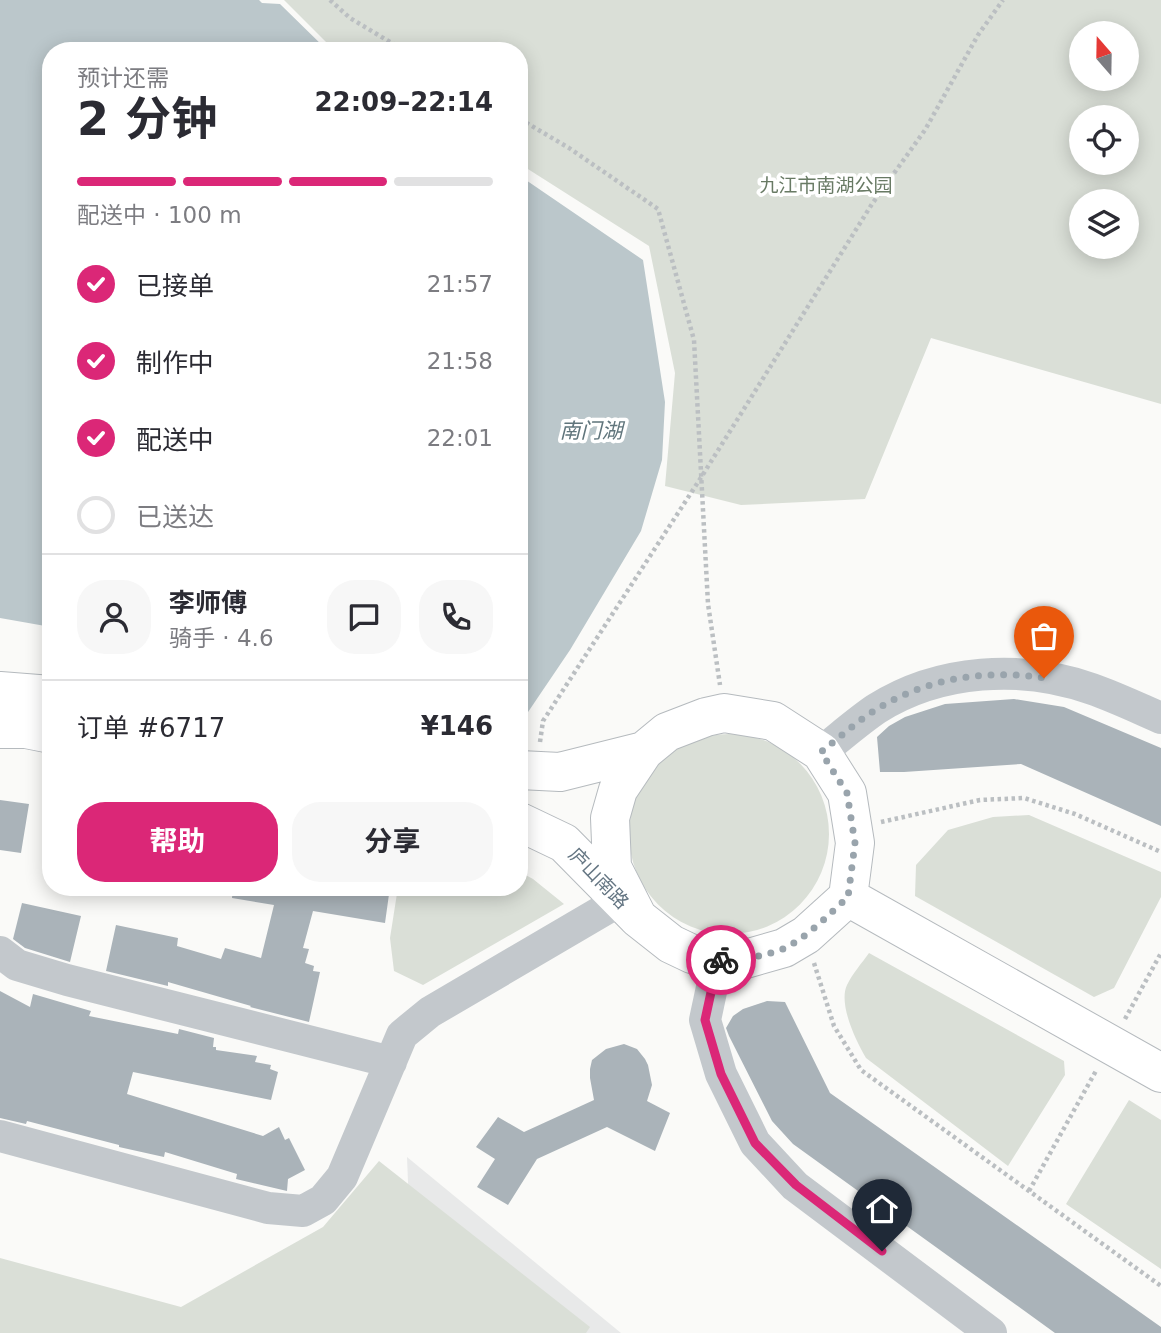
<!DOCTYPE html>
<html lang="zh">
<head>
<meta charset="utf-8">
<style>
  :root { --surface:#fff; --page:#f7f7f7; --text:#2b2b33; --muted:#7c7c81; --line:#e1e1e2; --accent:#db2777 }
  body { margin:0; font-family:"DejaVu Sans","Noto Sans SC",sans-serif; background:var(--page); color:var(--text); height:100vh; display:flex; flex-direction:column; font-size:26px; white-space:nowrap }
  * { box-sizing:border-box; margin:0 }
  p { font-size:23px; color:var(--muted) }
  .icon { flex:none; width:38px; height:38px; fill:none; stroke:currentColor; stroke-width:2; stroke-linecap:round; stroke-linejoin:round }
  .map { position:relative; flex:1; overflow:hidden }
  .details { position:absolute; left:42px; top:42px; width:486px; height:854px; display:flex; flex-direction:column; background:var(--surface); border-radius:28px; box-shadow:0 4px 18px #0003 }
  .details>* { flex:none }
  .needle { width:46px; rotate:340deg }
  .controls { position:absolute; left:1069px; top:21px; display:grid; gap:14px }
  .controls a { display:grid; place-items:center; width:70px; height:70px; border-radius:50%; background:var(--surface); box-shadow:0 4px 18px #0003; font-size:35px }
  .pin { position:absolute; display:grid; place-items:center; width:60px; height:60px; color:#fff; margin:-72px -30px; border-radius:50% 50% 50% 0; rotate:-45deg; box-shadow:0 0 7px #0007 }
  .pin .icon { rotate:45deg }
  .courier { position:absolute; display:grid; place-items:center; width:70px; height:70px; margin:-35px; border:5px solid #db2777; border-radius:50%; background:#fff; color:#222; box-shadow:0 2px 9px #0007 }
  .head em { font-style:normal; font-weight:700 }
  .head div { display:flex; flex-direction:column-reverse }
  .head { display:flex; align-items:center; justify-content:space-between; height:119px; padding:0 35px }
  h1 { font-size:46px; font-weight:700; line-height:52px }
  .bar { display:grid; grid-template-columns:repeat(4,1fr); gap:10px 7px; align-content:center; height:84px; padding:0 35px }
  .bar i { height:9px; border-radius:5px; background:var(--line) }
  .bar .current { background:var(--accent) }
  .bar p { grid-column:span 4 }
  .line { display:flex; align-items:center; gap:18px; padding:0 35px; border-top:2px solid var(--line) }
  .line div { flex:1 }
  .round { display:grid; place-items:center; flex:none; width:74px; height:74px; border-radius:28px; background:var(--page) }
  ol { padding:0 35px; list-style:none }
  li { display:flex; align-items:center; gap:21px; height:77px }
  li p { margin-inline-start:auto }
  li .icon { padding:7px; border-radius:50%; background:var(--accent); color:#fff; stroke-width:4 }
  li:last-child { color:var(--muted) }
  li i { width:38px; height:38px; border:4px solid var(--line); border-radius:50% }
  .action { display:flex; gap:14px; margin-top:auto; padding:14px 35px }
  .action a { flex:1; height:80px; border-radius:28px; background:var(--accent); color:#fff; font-size:28px; font-weight:700; line-height:80px; text-align:center }
  .action a+a { background:var(--page); color:var(--text) }
  .map>svg:first-child { display:block }
  .built { fill:#e8e9e9 }
  .green { fill:#dadfd7; fill-rule:evenodd }
  .water { fill:#bbc7cb }
  .building { fill:#aab3b9 }
  .lines { fill:none; stroke-linecap:round; stroke-linejoin:round }
  .major-casing { stroke:#b5babe; stroke-width:40 }
  .path { stroke:#bbbfc2; stroke-width:4.5; stroke-dasharray:3.5 3.5; stroke-linecap:butt }
  .minor { stroke:#c3c8cc; stroke-width:32 }
  .major { stroke:#fff; stroke-width:38 }
  .done { stroke:#99a4ac; stroke-width:7; stroke-dasharray:0 12.6 }
  .route { stroke:#db2777; stroke-width:9 }
  .labels { text-anchor:middle; stroke-width:7; stroke-linejoin:round; paint-order:stroke }
  .park-label { font-size:19px; fill:#687a64; stroke:#fff }
  .street-label { font-size:19px; fill:#657683; stroke:#fff }
  .water-label { font-size:21px; font-style:italic; fill:#60757c; stroke:#fff }
</style>
</head>
<body>
<div class="map">
<svg width="1161" height="1333" viewBox="0 0 1161 1333">
  <rect width="100%" height="100%" fill="#fafaf8"/>
  <path class="built" d="M407,1157L621,1333H414Z"/>
  <path class="green" d="M284,0H1161V404L931,338L865,499L741,505L665,486L675,373L649,246L520,164V51L334,50ZM1127,33V79H1082V33ZM1127,117V163H1082V117ZM1082,201H1127V247H1082Z
    M629 834a100 100 0 1 1 200 0a100 100 0 1 1-200 0Z
    M1029,815L1161,872V897L1114,988L1094,997L915,896L916,865L948,830L993,817Z
    M520,872L533,879L564,904L423,985L394,971L390,938L398,887H520Z
    M869,953L1064,1061L1065,1075L1008,1166L866,1058C856,1041 838,1004 847,985C852,974 862,963 869,953Z
    M1129,1100L1161,1120V1269L1066,1204Z
    M379,1161L590,1327L586,1333H0V1258L181,1307L323,1227Z"/>
  <path class="water" d="M0,0H259L262,3L280,4L328,51H51V627L0,618Z
    M520,176L643,260L665,402L662,460L641,531L570,650L524,718L520,717Z"/>
  <path class="building" d="M1014,699L1064,707L1161,748V826L1021,764L904,772H880L877,737L889,726L905,717L945,704Z
    M0,800L29,804L21,853L0,850Z
    M233,887H390L385,923L313,911L303,948L309,949L305,963L314,966L313,971L320,972L309,1022L250,1007L251,1006L168,982V986L106,971L116,925L178,938L177,946L221,959L225,948L261,958L274,905L232,898Z
    M22,903L81,916L70,962L25,948L13,939Z
    M0,991L30,1007L33,994L91,1011L89,1016L178,1034L179,1029L214,1038L213,1047H216V1050L257,1056L255,1062L271,1065L270,1069L278,1072L271,1100L133,1072L127,1094L263,1136L279,1127L285,1140L289,1138L305,1170L288,1179L287,1191L236,1179L237,1174L165,1152L164,1157L119,1147V1145L27,1121L26,1124L0,1118Z
    M767,1001L785,1002L830,1093L1161,1327V1333H1055L793,1144L772,1121L729,1036L726,1028L733,1016L743,1009Z
    M624,1044L637,1049L645,1059L648,1065L652,1085L647,1101L670,1113L655,1151L607,1127L537,1159L508,1205L477,1187L495,1159L476,1147L498,1117L524,1132L594,1100L590,1078V1069L592,1060L606,1049Z"/>
  <g class="lines">
    <defs>
      <path id="major" d="M0,691L51,695
        M0,729H26L51,734
        M520,770L560,772L644,751
        M520,822L564,843L638,918L671,944L692,954L718,959L742,960L784,948L806,935L848,897L855,843L847,793L821,752L773,721L724,713L706,717L667,732L644,751L618,790L610,818L612,867L638,918
        M848,897L1161,1073"/>
    </defs>
    <use href="#major" class="major-casing"/>
    <path class="path" d="M330,0L350,18L405,51
      M520,119L569,148L658,209L694,340L708,604L720,685
      M540,742L543,721L702,476L872,204L925,130L978,35L1003,0
      M881,822L980,800L1024,798L1075,814L1161,852
      M814,963L834,1026L861,1070L1161,1286
      M1125,1019L1161,953
      M1029,1191L1097,1069"/>
    <path class="minor" d="M821,752C839,738 857,722 876,709C939,669 1022,664 1092,689C1115,697 1138,708 1161,718
      M0,952L17,965L67,980L391,1062
      M718,959L705,1020L721,1074L755,1143L795,1186L991,1333
      M0,1136L268,1208L303,1211L323,1200L342,1177L402,1035L430,1012L621,900"/>
    <use href="#major" class="major"/>
  </g>
  <g class="lines">
    <path class="done" d="M721,960C741,960 767,956 785,948C809,936 829,914 848,897L855,843L847,793L821,752C839,738 857,721 877,709C928,678 985,669 1044,678"/>
    <path class="route" d="M721,960H718L705,1020L721,1074L755,1143L796,1185L882,1251"/>
  </g>
  <g class="labels">
    <g class="park-label">
      <text x="826" y="192">九江市南湖公园</text>
    </g>
    <g class="street-label">
      <text transform="translate(599 878) rotate(46)" y="7">庐山南路</text>
    </g>
    <g class="water-label">
      <text x="591" y="438">南门湖</text>
    </g>
  </g>
</svg>
<div class="controls">
<a><svg class="needle" viewBox="-14 -14 28 28"><path d="M0-13l5 13h-10z" fill="#e53935"/><path d="M0 13l5-13h-10z" fill="#7c7c81"/></svg></a>
<a><svg class="icon" aria-label="locate" viewBox="0 0 24 24"><circle cx="12" cy="12" r="6"/><path d="M12 2v4M12 18v4M2 12h4M18 12h4"/></svg></a>
<a><svg class="icon" aria-label="layers" viewBox="0 0 24 24"><path d="M12 4l9 5-9 5-9-5zM3 14l9 5 9-5"/></svg></a>
</div>
<div class="pin" style="left:1044px;top:678px;background:#ea580c"><svg class="icon" aria-label="bag" viewBox="0 0 24 24"><path d="M5 8h14l-1 12H6zM9 8a3 3 0 0 1 6 0"/></svg></div>
<div class="pin" style="left:882px;top:1251px;background:#1f2937"><svg class="icon" aria-label="home" viewBox="0 0 24 24"><path d="M3 11l9-7 9 7M6 9v11h12V9"/></svg></div>
<div class="courier" style="left:721px;top:960px"><svg class="icon" aria-label="bike" viewBox="0 0 24 24"><circle cx="6" cy="16" r="4"/><circle cx="18" cy="16" r="4"/><path d="M6 16l4-8h5l3 8M10 8l3 8H6M13 5h3"/></svg></div>
<section class="details">
<div class="head"><div><h1>2 分钟</h1><p>预计还需</p></div><em>22:09–22:14</em></div>
<div class="bar"><i class="current"></i><i class="current"></i><i class="current"></i><i></i><p>配送中 · 100 m</p></div>
<ol>
<li><svg class="icon" aria-label="check" viewBox="0 0 24 24"><path d="M5 12l5 5 9-10"/></svg>已接单<p>21:57</p></li>
<li><svg class="icon" aria-label="check" viewBox="0 0 24 24"><path d="M5 12l5 5 9-10"/></svg>制作中<p>21:58</p></li>
<li><svg class="icon" aria-label="check" viewBox="0 0 24 24"><path d="M5 12l5 5 9-10"/></svg>配送中<p>22:01</p></li>
<li><i></i>已送达</li>
</ol>
<div class="line" style="height:126px"><a class="round"><svg class="icon" aria-label="person" viewBox="0 0 24 24"><circle cx="12" cy="8" r="4"/><path d="M4 21q1-7 8-7t8 7"/></svg></a><div><b>李师傅</b><p>骑手 · 4.6</p></div><a class="round"><svg class="icon" aria-label="chat" viewBox="0 0 24 24"><path d="M4 5h16v11H9l-5 4z"/></svg></a><a class="round"><svg class="icon" aria-label="phone" viewBox="0 0 24 24"><path d="M5 4h4l2 5-3 2q2 4 5 5l2-3 5 2v4C11 20 4 13 5 4z"/></svg></a></div>
<div class="line" style="height:91px"><div>订单 #6717</div><b>¥146</b></div>
<div class="action"><a>帮助</a><a>分享</a></div>
</section>
</div>
</body>
</html>
